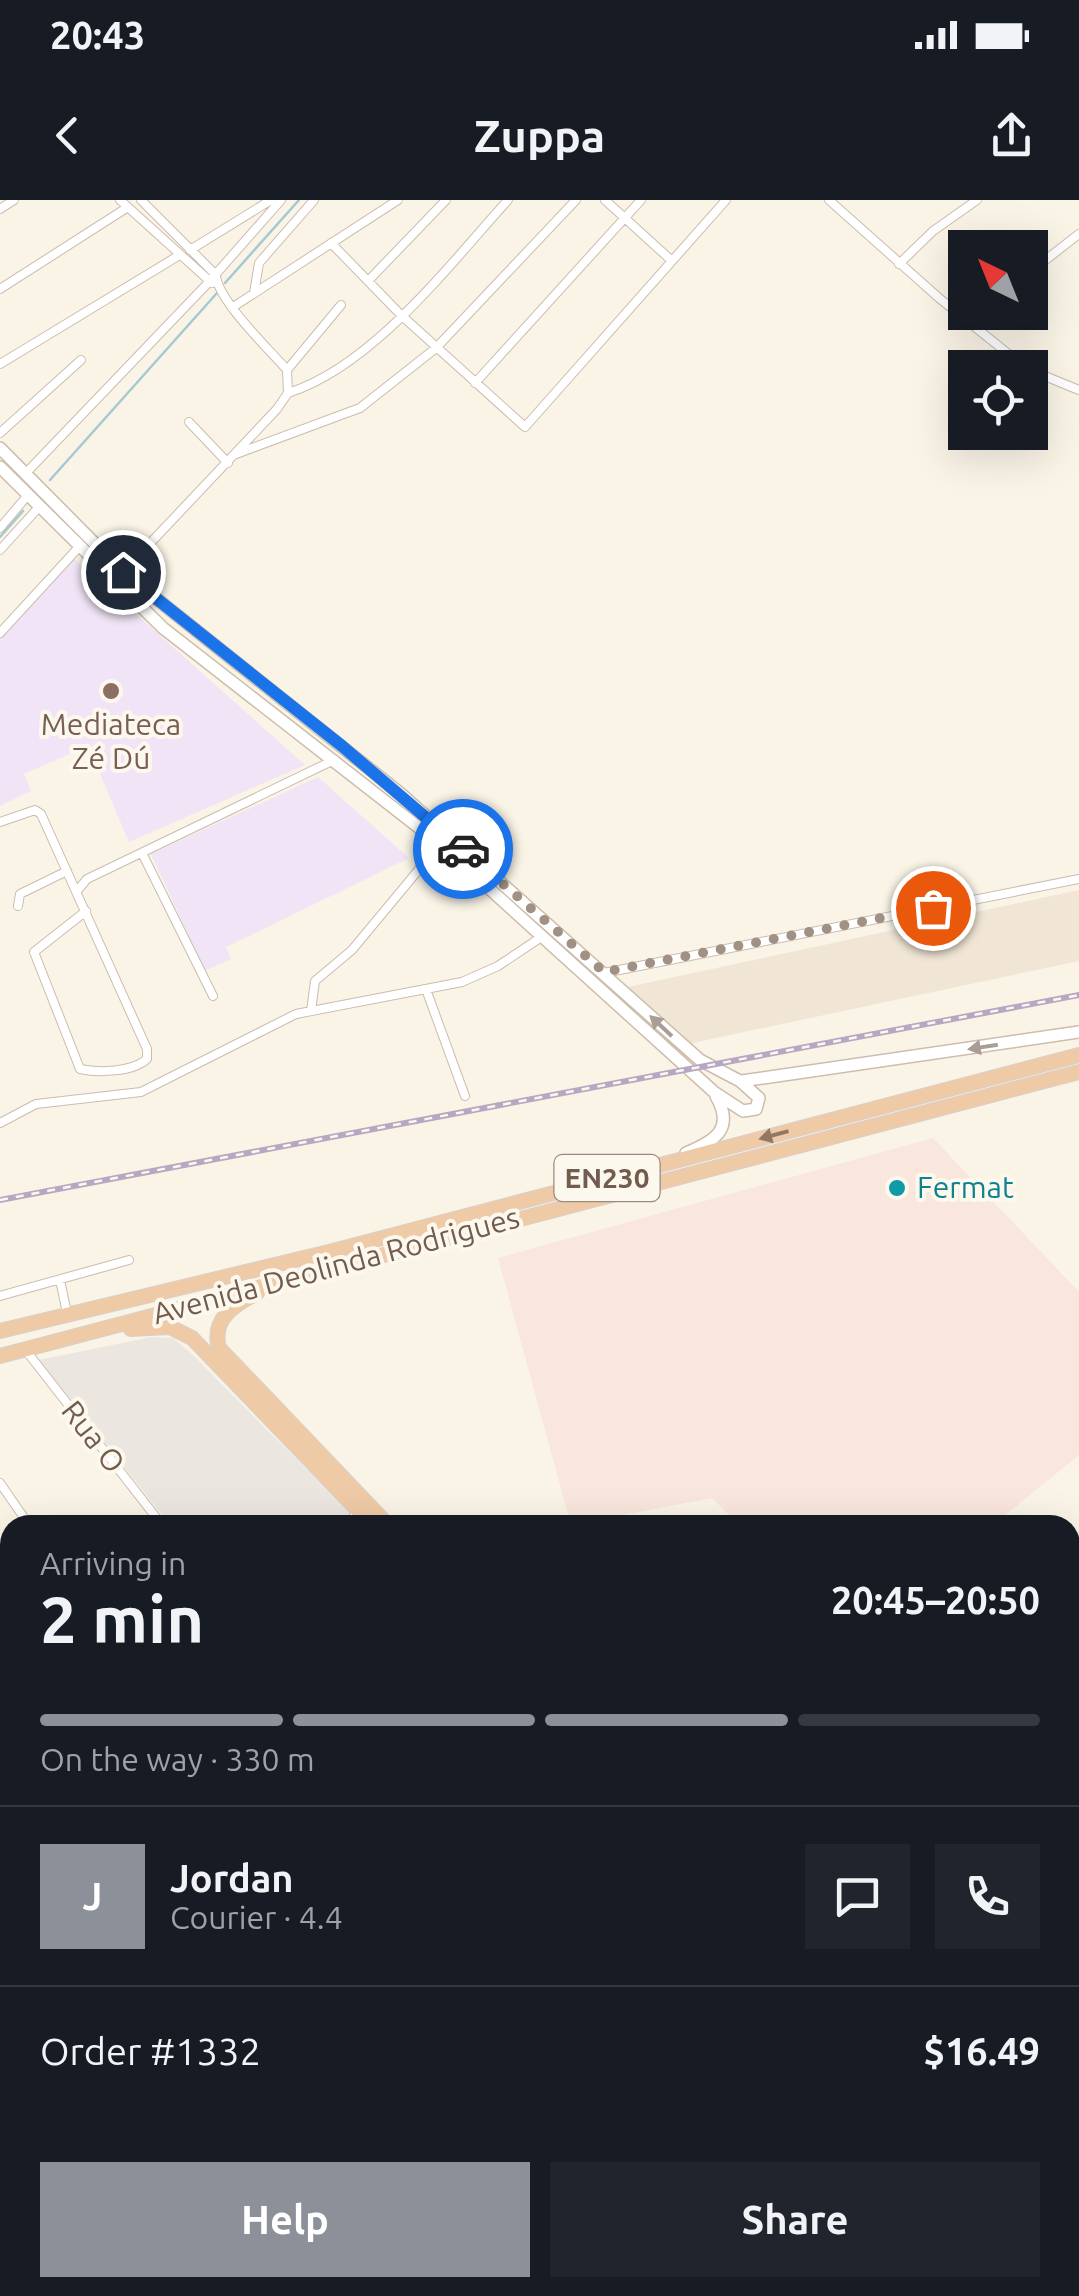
<!DOCTYPE html>
<html lang="en">
<head>
<meta charset="utf-8">
<style>
  :root { --surface:#171b24; --page:#20242c; --text:#f1f3f6; --muted:#9ea1a6; --line:#363941; --accent:#8c9099 }
  body { margin:0; font-family:Ubuntu,sans-serif; background:var(--page); color:var(--text); height:100vh; display:flex; flex-direction:column; font-size:38px; white-space:nowrap }
  * { box-sizing:border-box; margin:0 }
  p { font-size:32px; color:var(--muted) }
  .icon { flex:none; width:55px; height:55px; fill:none; stroke:currentColor; stroke-width:2; stroke-linecap:round; stroke-linejoin:round }
  .map { position:relative; flex:1; overflow:hidden }
  .sheet { position:absolute; left:0px; top:1315px; width:1080px; height:782px; display:flex; flex-direction:column; background:var(--surface); border-radius:30px 30px 0 0; box-shadow:0 10px 40px #0002 }
  .sheet>* { flex:none }
  .needle { width:65px; rotate:317deg }
  .tools { position:absolute; left:948px; top:30px; display:grid; gap:20px }
  .tools a { display:grid; place-items:center; width:100px; height:100px; border-radius:0px; background:var(--surface); box-shadow:0 10px 40px #0002; font-size:50px }
  .pin { position:absolute; display:grid; place-items:center; width:85px; height:85px; color:#fff; margin:-42px; border:5px solid #fff; border-radius:50%; box-shadow:0 2px 10px #0007 }
  .courier { position:absolute; display:grid; place-items:center; width:100px; height:100px; margin:-50px; border:8px solid #1a73e8; border-radius:50%; background:#fff; color:#222; box-shadow:0 2px 12px #0007 }
  .overview em { font-style:normal; font-weight:700 }
  .overview div { display:flex; flex-direction:column-reverse }
  .overview { display:flex; align-items:center; justify-content:space-between; height:170px; padding:0 40px }
  h1 { font-size:65px; font-weight:700; line-height:75px }
  .bar { display:grid; grid-template-columns:repeat(4,1fr); gap:15px 10px; align-content:center; height:120px; padding:0 40px }
  .bar i { height:12px; border-radius:8px; background:var(--line) }
  .bar .current { background:var(--accent) }
  .bar p { grid-column:span 4 }
  .line { display:flex; align-items:center; gap:25px; padding:0 40px; border-top:2px solid var(--line) }
  .line div { flex:1 }
  .round { display:grid; place-items:center; flex:none; width:105px; height:105px; border-radius:0px; background:var(--page) }
  .button { display:flex; gap:20px; margin-top:auto; padding:20px 40px }
  .button a { flex:1; height:115px; border-radius:0px; background:var(--accent); color:#fff; font-size:40px; font-weight:700; line-height:115px; text-align:center }
  .button a+a { background:var(--page); color:var(--text) }
  .status { display:flex; justify-content:space-between; align-items:center; height:70px; padding:0 50px; background:var(--surface); direction:ltr }
  .status svg { height:28px; fill:currentColor }
  header { display:flex; justify-content:space-between; align-items:center; height:130px; padding:0 40px; background:var(--surface); font-size:45px; font-weight:700 }
  .map>svg:first-child { display:block }
  .residential { fill:#f1e6d6 }
  .commercial { fill:#f9e6dc }
  .industrial { fill:#ebe6e0 }
  .education { fill:#f0e4f6 }
  .lines { fill:none; stroke-linecap:round; stroke-linejoin:round }
  .stream { stroke:#a5c9d2; stroke-width:2.5 }
  .minor-casing { stroke:#cbbcae; stroke-width:10 }
  .secondary-casing { stroke:#cdbdac; stroke-width:14 }
  .trunk-casing { stroke:#d7d1cd; stroke-width:16 }
  .minor { stroke:#fff; stroke-width:8 }
  .secondary { stroke:#fff; stroke-width:11 }
  .trunk { stroke:#efcaa6; stroke-width:14 }
  .rail-casing { stroke:#b7a7c3; stroke-width:6 }
  .rail { stroke:#fdf8ed; stroke-width:2.5; stroke-dasharray:8; stroke-linecap:butt }
  .oneway { fill:#aa9d95 }
  .oneway2 { fill:#907864 }
  .done { stroke:#a19184; stroke-width:10; stroke-dasharray:0 18 }
  .route { stroke:#1a73e8; stroke-width:12 }
  .education-dot { fill:#8d6e63; stroke:#fdf8ed; stroke-width:4 }
  .culture-dot { fill:#0f9aa8; stroke:#fdf8ed; stroke-width:4 }
  .labels { text-anchor:middle; stroke-width:8; stroke-linejoin:round; paint-order:stroke }
  .shield { fill:#fdf8ed; stroke:#9b8b7e; stroke-width:2.5 }
  .shield-label { font-size:28px; font-weight:bold; fill:#715c4e }
  .education-label { font-size:30px; fill:#785e54; stroke:#fdf8ed }
  .culture-label { font-size:30px; fill:#0d838f; stroke:#fdf8ed; text-anchor:start }
  .street-label { font-size:30px; fill:#715c4e; stroke:#fdf8ed }
</style>
</head>
<body>
<div class="status"><b>20:43</b><svg viewBox="0 0 49 12"><path d="M0 12V9h3v3zM5 12V6h3v6zM10 12V3h3v9zM15 12V0h3v12zM26 1h20v11H26zM47 4h2v5h-2z"/></svg></div>
<header><svg class="icon" aria-label="back" viewBox="0 0 24 24"><path d="M15 5l-7 7 7 7"/></svg>Zuppa<svg class="icon" aria-label="share" viewBox="0 0 24 24"><path d="M12 15V3M7 8l5-5 5 5M5 13v7h14v-7"/></svg></header>
<div class="map">
<svg width="1079" height="2096" viewBox="0 0 1079 2096">
  <rect width="100%" height="100%" fill="#faf4e7"/>
  <path class="residential" d="M1079,690V761L688,844L628,787Z"/>
  <path class="commercial" d="M933,938L1079,1092V1255L993,1325H739L712,1298L571,1325L498,1058Z"/>
  <path class="industrial" d="M151,1137L173,1138L192,1154L351,1314L338,1325H170L39,1160Z"/>
  <path class="education" d="M72,357L305,565L129,642L88,546L24,574L31,591L0,606V436Z
    M318,577L409,658L226,747L231,759L205,771L151,654Z"/>
  <g class="lines">
    <path class="stream" d="M225,83L299,0
      M50,280L217,93
      M0,337L23,311"/>
    <defs>
      <path id="minor" d="M120,0L212,83
        M605,0L672,61
        M829,0L939,98L1026,168
        M0,9L14,0
        M331,43L401,115L525,227L726,0
        M190,50L271,0
        M899,64L933,31L977,0
        M1030,72L1079,34
        M368,81L446,0
        M0,89L128,7
        M254,93L259,63L314,0
        M233,107L398,0
        M972,125L984,112
        M0,164L178,56
        M287,170L341,105
        M1030,170L1079,190
        M475,183L641,0
        M288,193C373,166 449,65 508,0
        M189,222L228,263
        M0,233L81,160
        M236,254L360,208L436,148L576,0
        M26,273L208,83L281,0
        M0,328L28,295
        M0,350L39,307
        M123,372L277,209L288,193L287,170C270,150 217,100 216,75L141,0
        M0,433L79,347
        M0,622L35,610L41,614L147,849V859C133,872 98,873 80,869L34,752L86,711
        M142,653L213,796
        M77,691L87,679L334,560
        M18,706L20,694L67,671
        M604,773L1079,679
        M427,792L465,896
        M311,811L315,781L352,750L440,644
        M0,923L36,904L141,892L296,814L462,782L498,766L543,736
        M60,1080L67,1113
        M0,1096L129,1060
        M24,1148L162,1325
        M0,1283L29,1325
        M345,1325L360,1311
        M0,1430L10,1445
        M0,1489L10,1483
        M0,1572V1575
        M0,1667L10,1662
        M0,1710L10,1728
        M1070,1731L1079,1723
        M1070,1767L1079,1777
        M0,1818L10,1839
        M1070,1831L1079,1840
        M1070,1899L1079,1889
        M1070,1906L1077,1915L1070,1922
        M1070,1941L1077,1950
        M0,1955L10,1976
        M0,2082L6,2096
        M61,2088L65,2096
        M205,2088L210,2096
        M257,2088L263,2096
        M349,2088L354,2096
        M439,2088L445,2096
        M537,2088L543,2096
        M645,2088L651,2096
        M777,2088L783,2096
        M142,2096L162,2088
        M747,2096L758,2088
        M854,2096L864,2088
        M958,2096L967,2088
        M1058,2096L1066,2088"/>
      <path id="secondary" d="M0,248L123,372L401,594L700,860L740,881L759,898L756,909L743,911L714,892L440,644L163,428L0,267
        M742,881L1079,832
        M686,953C715,941 735,929 716,896"/>
      <path id="trunk" d="M257,1093C234,1105 211,1119 219,1148L388,1325
        M131,1129L170,1127L192,1138L372,1325
        M0,1131L329,1052L1079,855
        M0,1156L1079,872
        M1070,2048L1079,2057
        M1070,2068L1079,2078"/>
    </defs>
    <use href="#minor" class="minor-casing"/>
    <use href="#secondary" class="secondary-casing"/>
    <use href="#trunk" class="trunk-casing"/>
    <use href="#minor" class="minor"/>
    <use href="#secondary" class="secondary"/>
    <use href="#trunk" class="trunk"/>
    <defs>
      <path id="rail" d="M0,1000L1079,795"/>
    </defs>
    <use href="#rail" class="rail-casing"/>
    <use href="#rail" class="rail"/>
  </g>
  <defs><path id="oneway-solid" d="M-6-.8H1V-3.2L6.5 0L1 3.2V.8H-6Z" transform="scale(2.5)"/></defs>
  <g class="oneway">
    <use href="#oneway-solid" transform="translate(661 826) rotate(-137)"/>
    <use href="#oneway-solid" transform="translate(983 847) rotate(171)"/>
  </g>
  <use class="oneway2" href="#oneway-solid" transform="translate(774 935) rotate(165)"/>
  <g class="lines">
    <path class="done" d="M463,649L604,772L933,708"/>
    <path class="route" d="M123,372L342,546L463,649"/>
  </g>
  <circle class="education-dot" cx="111" cy="491" r="10"/>
  <circle class="culture-dot" cx="897" cy="988" r="10"/>
  <g class="labels">
    <rect class="shield" x="554.5" y="955" width="105" height="46" rx="8"/>
    <g class="shield-label">
      <text x="607" y="988">EN230</text>
    </g>
    <g class="education-label">
      <text x="111" y="535">Mediateca<tspan x="111" dy="34">Zé Dú</tspan></text>
    </g>
    <g class="culture-label">
      <text x="917" y="998">Fermat</text>
    </g>
    <g class="street-label">
      <text transform="translate(336 1066) rotate(-15)" y="10">Avenida Deolinda Rodrigues</text>
      <text transform="translate(93 1237) rotate(52)" y="10">Rua O</text>
    </g>
  </g>
</svg>
<div class="tools">
<a><svg class="needle" viewBox="-14 -14 28 28"><path d="M0-13l5 13h-10z" fill="#e53935"/><path d="M0 13l5-13h-10z" fill="#9ea1a6"/></svg></a>
<a><svg class="icon" aria-label="locate" viewBox="0 0 24 24"><circle cx="12" cy="12" r="6"/><path d="M12 2v4M12 18v4M2 12h4M18 12h4"/></svg></a>
</div>
<div class="pin" style="left:933px;top:708px;background:#ea580c"><svg class="icon" aria-label="bag" viewBox="0 0 24 24"><path d="M5 8h14l-1 12H6zM9 8a3 3 0 0 1 6 0"/></svg></div>
<div class="pin" style="left:123px;top:372px;background:#1f2937"><svg class="icon" aria-label="home" viewBox="0 0 24 24"><path d="M3 11l9-7 9 7M6 9v11h12V9"/></svg></div>
<div class="courier" style="left:463px;top:649px"><svg class="icon" aria-label="car" viewBox="0 0 24 24"><path d="M5 17H2v-5l4-1 3-4h7l3 4 3 1v5h-3M9 17h6M6 11h13"/><circle cx="7" cy="17" r="2"/><circle cx="17" cy="17" r="2"/></svg></div>
<section class="sheet">
<div class="overview"><div><h1>2 min</h1><p>Arriving in</p></div><em>20:45–20:50</em></div>
<div class="bar"><i class="current"></i><i class="current"></i><i class="current"></i><i></i><p>On the way · 330 m</p></div>
<div class="line" style="height:180px"><b class="round" style="background:var(--accent);color:#fff">J</b><div><b>Jordan</b><p>Courier · 4.4</p></div><a class="round"><svg class="icon" aria-label="chat" viewBox="0 0 24 24"><path d="M4 5h16v11H9l-5 4z"/></svg></a><a class="round"><svg class="icon" aria-label="phone" viewBox="0 0 24 24"><path d="M5 4h4l2 5-3 2q2 4 5 5l2-3 5 2v4C11 20 4 13 5 4z"/></svg></a></div>
<div class="line" style="height:130px"><div>Order #1332</div><b>$16.49</b></div>
<div class="button"><a>Help</a><a>Share</a></div>
</section>
</div>
</body>
</html>
